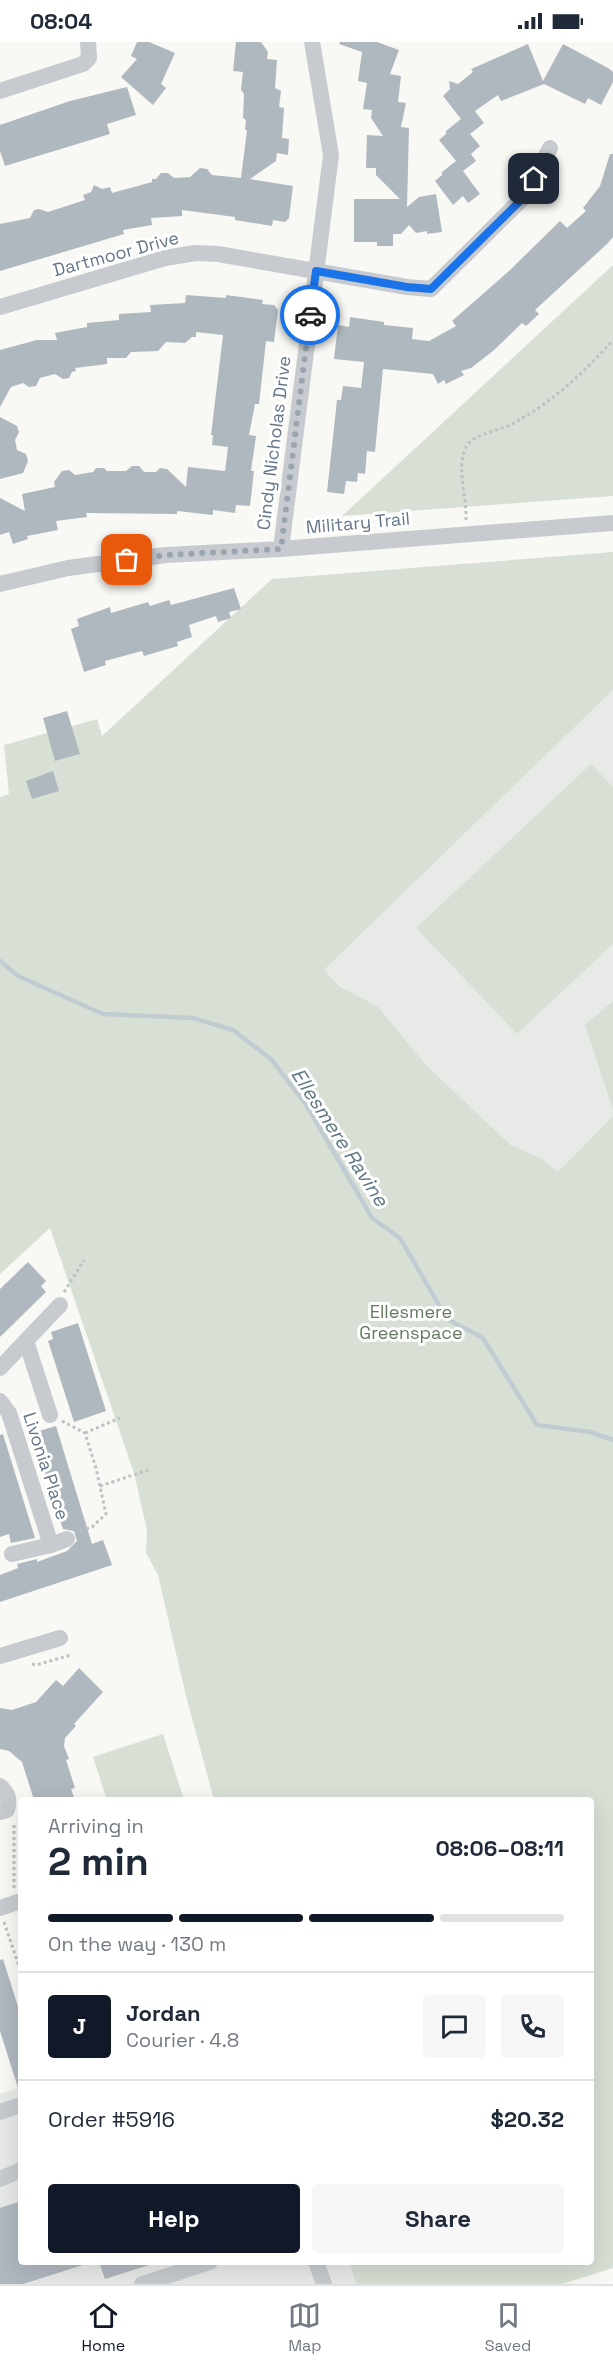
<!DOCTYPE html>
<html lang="en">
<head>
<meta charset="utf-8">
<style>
  :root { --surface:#fff; --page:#f6f6f7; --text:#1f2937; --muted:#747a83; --line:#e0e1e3; --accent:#111827 }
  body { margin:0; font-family:"Space Grotesk",sans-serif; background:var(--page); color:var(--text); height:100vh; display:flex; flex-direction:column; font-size:22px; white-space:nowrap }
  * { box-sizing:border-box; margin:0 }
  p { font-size:20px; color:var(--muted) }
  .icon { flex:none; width:33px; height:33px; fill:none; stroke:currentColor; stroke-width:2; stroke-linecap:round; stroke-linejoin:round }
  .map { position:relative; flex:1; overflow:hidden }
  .panel { position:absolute; left:18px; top:1755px; width:576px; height:468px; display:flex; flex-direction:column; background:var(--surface); border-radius:6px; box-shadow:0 6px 24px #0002 }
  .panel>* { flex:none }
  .pin { position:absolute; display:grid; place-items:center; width:51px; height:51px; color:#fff; margin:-26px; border-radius:12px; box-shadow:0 3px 9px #0006 }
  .courier { position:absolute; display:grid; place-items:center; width:60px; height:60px; margin:-30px; border:4px solid #1a73e8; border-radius:50%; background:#fff; color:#222; box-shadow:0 2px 8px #0007 }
  .overview em { font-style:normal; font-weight:800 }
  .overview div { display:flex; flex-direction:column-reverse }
  .overview { display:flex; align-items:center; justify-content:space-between; height:102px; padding:0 30px }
  h1 { font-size:39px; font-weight:800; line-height:45px }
  .bar { display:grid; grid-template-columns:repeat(4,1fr); gap:9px 6px; align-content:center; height:72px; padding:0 30px }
  .bar i { height:8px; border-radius:4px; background:var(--line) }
  .bar .on { background:var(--accent) }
  .bar p { grid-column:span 4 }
  .line { display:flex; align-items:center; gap:15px; padding:0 30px; border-top:2px solid var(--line) }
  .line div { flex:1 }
  .round { display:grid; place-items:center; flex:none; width:63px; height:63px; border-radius:6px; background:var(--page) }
  .primary-button { display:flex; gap:12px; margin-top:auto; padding:12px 30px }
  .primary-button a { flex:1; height:69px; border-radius:6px; background:var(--accent); color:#fff; font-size:24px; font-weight:800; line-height:69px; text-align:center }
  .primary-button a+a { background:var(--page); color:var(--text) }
  .status { display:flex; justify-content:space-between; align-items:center; height:42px; padding:0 30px; background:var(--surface); direction:ltr }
  .status svg { height:16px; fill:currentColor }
  .tabs { display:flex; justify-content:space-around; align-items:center; height:84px; border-top:2px solid var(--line); background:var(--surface); font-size:16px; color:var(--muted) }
  .tabs a { display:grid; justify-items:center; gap:3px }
  .tabs .on { color:var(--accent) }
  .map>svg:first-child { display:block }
  .built { fill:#e8eae8 }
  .green { fill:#d8e0d5 }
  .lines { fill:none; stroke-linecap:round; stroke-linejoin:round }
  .stream { stroke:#c1ccd2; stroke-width:4.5 }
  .building { fill:#b0b8bf }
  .path { stroke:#bec1c3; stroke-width:3; stroke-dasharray:3 3; stroke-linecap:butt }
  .minor { stroke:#c7cbcf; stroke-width:16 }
  .done { stroke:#98a4ae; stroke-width:6; stroke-dasharray:0 10.8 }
  .route { stroke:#1a73e8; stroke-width:8 }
  .labels { text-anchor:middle; stroke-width:6; stroke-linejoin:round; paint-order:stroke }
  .street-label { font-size:18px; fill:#647689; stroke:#fff }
  .park-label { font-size:18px; fill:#637a5f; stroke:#fff }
  .water-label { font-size:20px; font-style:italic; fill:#5f7884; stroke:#fff }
</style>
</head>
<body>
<div class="status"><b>08:04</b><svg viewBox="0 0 49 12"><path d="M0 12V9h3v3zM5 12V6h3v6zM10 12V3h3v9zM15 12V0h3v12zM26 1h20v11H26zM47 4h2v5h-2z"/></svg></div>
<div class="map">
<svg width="613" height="2242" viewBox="0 0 613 2242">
  <rect width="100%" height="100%" fill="#f8f8f4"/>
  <path class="built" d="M613,648V1074L550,1139L324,928Z
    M21,2045V2220H349L356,2242H0V2052Z"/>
  <path class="green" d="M613,223V454L342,474Z
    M613,510V648L324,928L341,945L378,965L425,1022L511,1103L540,1116L558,1130L613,1074V2226L562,2242H356L349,2220H591V1758H214L186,1654L158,1533L146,1511L147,1488L134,1431L50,1186L0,1232V755L9,752L4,703L97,677L102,694L272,537Z
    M591,722L613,745V902L517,992L416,886Z
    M613,959V1068L585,983Z
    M163,1692L184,1758H107L93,1715Z"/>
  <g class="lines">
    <path class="stream" d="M0,919L18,934L103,972L193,976L233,988L271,1017L307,1064L372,1176L400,1196L447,1277L483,1296L537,1383L590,1390L613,1398"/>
  </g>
  <path class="building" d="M137,0H149L175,11L161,42L166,46L153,63L121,35L137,17L131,14Z
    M236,0H261L268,10L267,17L277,18L275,46L281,49L279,65L284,66L282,96L289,97L288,113L277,111L276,119L250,137L293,144L289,176L285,180L273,178L272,184L235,178V175L182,168V174L151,176L152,183L123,188L124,192L0,229V182L30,176L34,168L39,167L48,170L85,158L83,153L91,150L94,143L102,147L110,145L112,151L152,140V137H156L161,131H168L174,136L190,135L200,126L207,127L212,133L241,136L247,88H245L246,78L243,76L244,52L241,48L243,30L233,29Z
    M340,0H377L399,8L390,32L401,34L398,60L406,61L401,85L409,86L407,165L419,155L436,152L442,190L427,192V189L416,191L409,183L401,192H393V204H377V200H354V157H400L376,133V126H366L367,93L383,94L371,76L372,68L363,67L367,41L358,39L362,10L339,2Z
    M528,2L543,39L563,2L608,26L613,30V40L601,63L588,56L585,62L544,42L501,59L498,53L475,69L484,81L470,92L480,104L471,112L476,119L463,129L480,152L468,161L463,154L453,163L435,139L442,133V130L456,119L439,98L446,92V89L461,77L443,54L450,47L449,39L458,42L473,30L471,27Z
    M127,45L136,73L107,82L110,92L5,124L0,109V83L70,59Z
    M610,112H613V195L607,202L535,268L539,272L526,284L522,281L520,283L493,309L471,326L461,329L464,333L446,342L444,338L438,342L433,332L383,327L375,410L367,409L365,432L358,431L357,440L346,439L344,452L327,450L337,358H341L343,344L361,346L364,320L334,317L338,283L349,285L350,275L384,280V283L413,286L412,297L429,299L456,284L452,279L509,229L560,179L567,186L586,169L583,166L600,144Z
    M186,253L226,256V253L263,258L262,262L274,263L278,268L274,300L266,299L259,362H255L249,393L256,394L251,429H254L250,464L236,463L235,471L213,468V473L177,469V472L86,471L87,475L56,479L58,488L27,494L28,497L13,502L9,490L0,493V456L25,469L22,452L55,445L54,440L62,429L69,428L75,433L93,430L96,426H104L107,429H126L132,424H139L144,430H156L160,426L167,427L186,445L188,425L225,429L228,405L212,403L213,393H211L223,293L196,290V295H192L185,301L166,300L158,309L131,310L126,316H107V322L75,326L76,329L72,330L69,336L63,337L55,332L40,336L36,344L29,345L23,341L11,345L0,365V308L37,298H57L55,291L87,285V281L119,278V272L151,270L150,263L185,261Z
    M0,375L17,384L19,390L15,398L17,408L26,412L28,419L23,431L0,437Z
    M234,546L241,567L229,570L231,576L218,580L216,574L189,583L192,595L177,600L178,604L144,614L142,609L105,619L106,623L84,630L71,587L79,584L77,577L110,565L111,571L148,560L150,564L169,558L171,563Z
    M67,669L80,712L55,719L43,676Z
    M53,729L59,749L32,757L26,739Z
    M28,1220L46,1239L41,1244L46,1250L0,1295V1247Z
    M78,1281L106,1369L74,1380L48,1299L53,1297L51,1290Z
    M56,1384L92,1502L103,1498L112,1523L0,1560V1533L18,1526L17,1522L37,1517V1520L67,1509L77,1499L74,1489L63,1487L32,1391Z
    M3,1392L35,1496L11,1501L9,1492L0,1495V1393Z
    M79,1626L103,1650L74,1682L76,1684L65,1696L64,1704L69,1717L66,1718L75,1746L71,1747L75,1758H34L22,1720L9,1709L0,1707V1666L12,1668L36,1660L56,1638L63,1644Z
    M3,1917L21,1974V2045L18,2046L0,1989V1918Z
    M21,2159V2220H82L83,2223L23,2242H0V2166Z
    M99,2220H149V2223L105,2237Z"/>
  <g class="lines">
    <path class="path" d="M466,478C467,454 456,427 466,405C470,394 499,388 510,383C550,362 583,332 613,298
      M64,1250L84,1218
      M62,1379L85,1391L96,1426L106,1472L92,1485L80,1489
      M85,1391L120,1376
      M100,1444L148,1428
      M32,1622L36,1623L71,1613
      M14,1846V1781
      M4,1880L21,1930"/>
    <path class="minor" d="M0,49L83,22L89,16L88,0
      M0,265L165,216L196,211L218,212L407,245L431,247L526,153L550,106
      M281,507L331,113L312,0
      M0,542L68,526L166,513L281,507L613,481
      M26,1299L50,1373
      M0,1326L60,1263
      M0,1359L9,1371L51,1503
      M12,1512L51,1503L67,1497
      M0,1614L60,1596
      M0,1744C8,1751 10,1757 7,1768L0,1770
      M0,1866L21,1859
      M0,2070L21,2063
      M0,2137L21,2128
      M316,2220L324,2242
      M142,2242L210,2220"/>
  </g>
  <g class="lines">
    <path class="done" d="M127,518L166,513L281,507L310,273"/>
    <path class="route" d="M310,273L316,229L407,245L431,247L526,153L534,137"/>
  </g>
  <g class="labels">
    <g class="street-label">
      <text transform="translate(116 212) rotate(-15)" y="6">Dartmoor Drive</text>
      <text transform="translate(274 401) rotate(-83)" y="6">Cindy Nicholas Drive</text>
      <text transform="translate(358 481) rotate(-5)" y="6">Military Trail</text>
      <text transform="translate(46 1424) rotate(72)" y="6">Livonia Place</text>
    </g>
    <g class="park-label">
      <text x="411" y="1276">Ellesmere<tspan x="411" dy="21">Greenspace</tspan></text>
    </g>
    <g class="water-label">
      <text transform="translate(340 1095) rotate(57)" y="7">Ellesmere Ravine</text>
    </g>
  </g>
</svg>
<div class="pin" style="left:127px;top:518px;background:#ea580c"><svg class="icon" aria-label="bag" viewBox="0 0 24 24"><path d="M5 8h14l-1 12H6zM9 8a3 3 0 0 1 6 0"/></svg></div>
<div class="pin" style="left:534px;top:137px;background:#1f2937"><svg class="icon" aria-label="home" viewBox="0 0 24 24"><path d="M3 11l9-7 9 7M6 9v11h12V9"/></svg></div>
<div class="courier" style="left:310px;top:273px"><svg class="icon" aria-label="car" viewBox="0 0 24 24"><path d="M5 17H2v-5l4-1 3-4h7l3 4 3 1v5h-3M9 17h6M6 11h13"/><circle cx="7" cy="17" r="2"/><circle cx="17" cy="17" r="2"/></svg></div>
<section class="panel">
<div class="overview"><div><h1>2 min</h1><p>Arriving in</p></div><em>08:06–08:11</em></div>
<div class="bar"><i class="on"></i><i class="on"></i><i class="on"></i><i></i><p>On the way · 130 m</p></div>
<div class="line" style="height:108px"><b class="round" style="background:var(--accent);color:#fff">J</b><div><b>Jordan</b><p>Courier · 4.8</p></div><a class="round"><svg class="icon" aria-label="chat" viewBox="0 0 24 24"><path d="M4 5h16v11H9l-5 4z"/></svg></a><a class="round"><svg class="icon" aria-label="phone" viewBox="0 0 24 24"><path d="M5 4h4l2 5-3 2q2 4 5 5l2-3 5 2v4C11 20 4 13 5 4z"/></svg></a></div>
<div class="line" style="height:78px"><div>Order #5916</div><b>$20.32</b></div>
<div class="primary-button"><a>Help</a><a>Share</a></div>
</section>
</div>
<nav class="tabs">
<a class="on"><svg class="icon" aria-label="home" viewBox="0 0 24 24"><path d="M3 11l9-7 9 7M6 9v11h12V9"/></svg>Home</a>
<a><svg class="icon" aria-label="map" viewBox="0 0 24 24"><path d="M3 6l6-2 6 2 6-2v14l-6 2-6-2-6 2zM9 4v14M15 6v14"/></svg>Map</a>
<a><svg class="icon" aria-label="saved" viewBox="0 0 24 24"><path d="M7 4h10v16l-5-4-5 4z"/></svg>Saved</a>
</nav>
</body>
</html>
